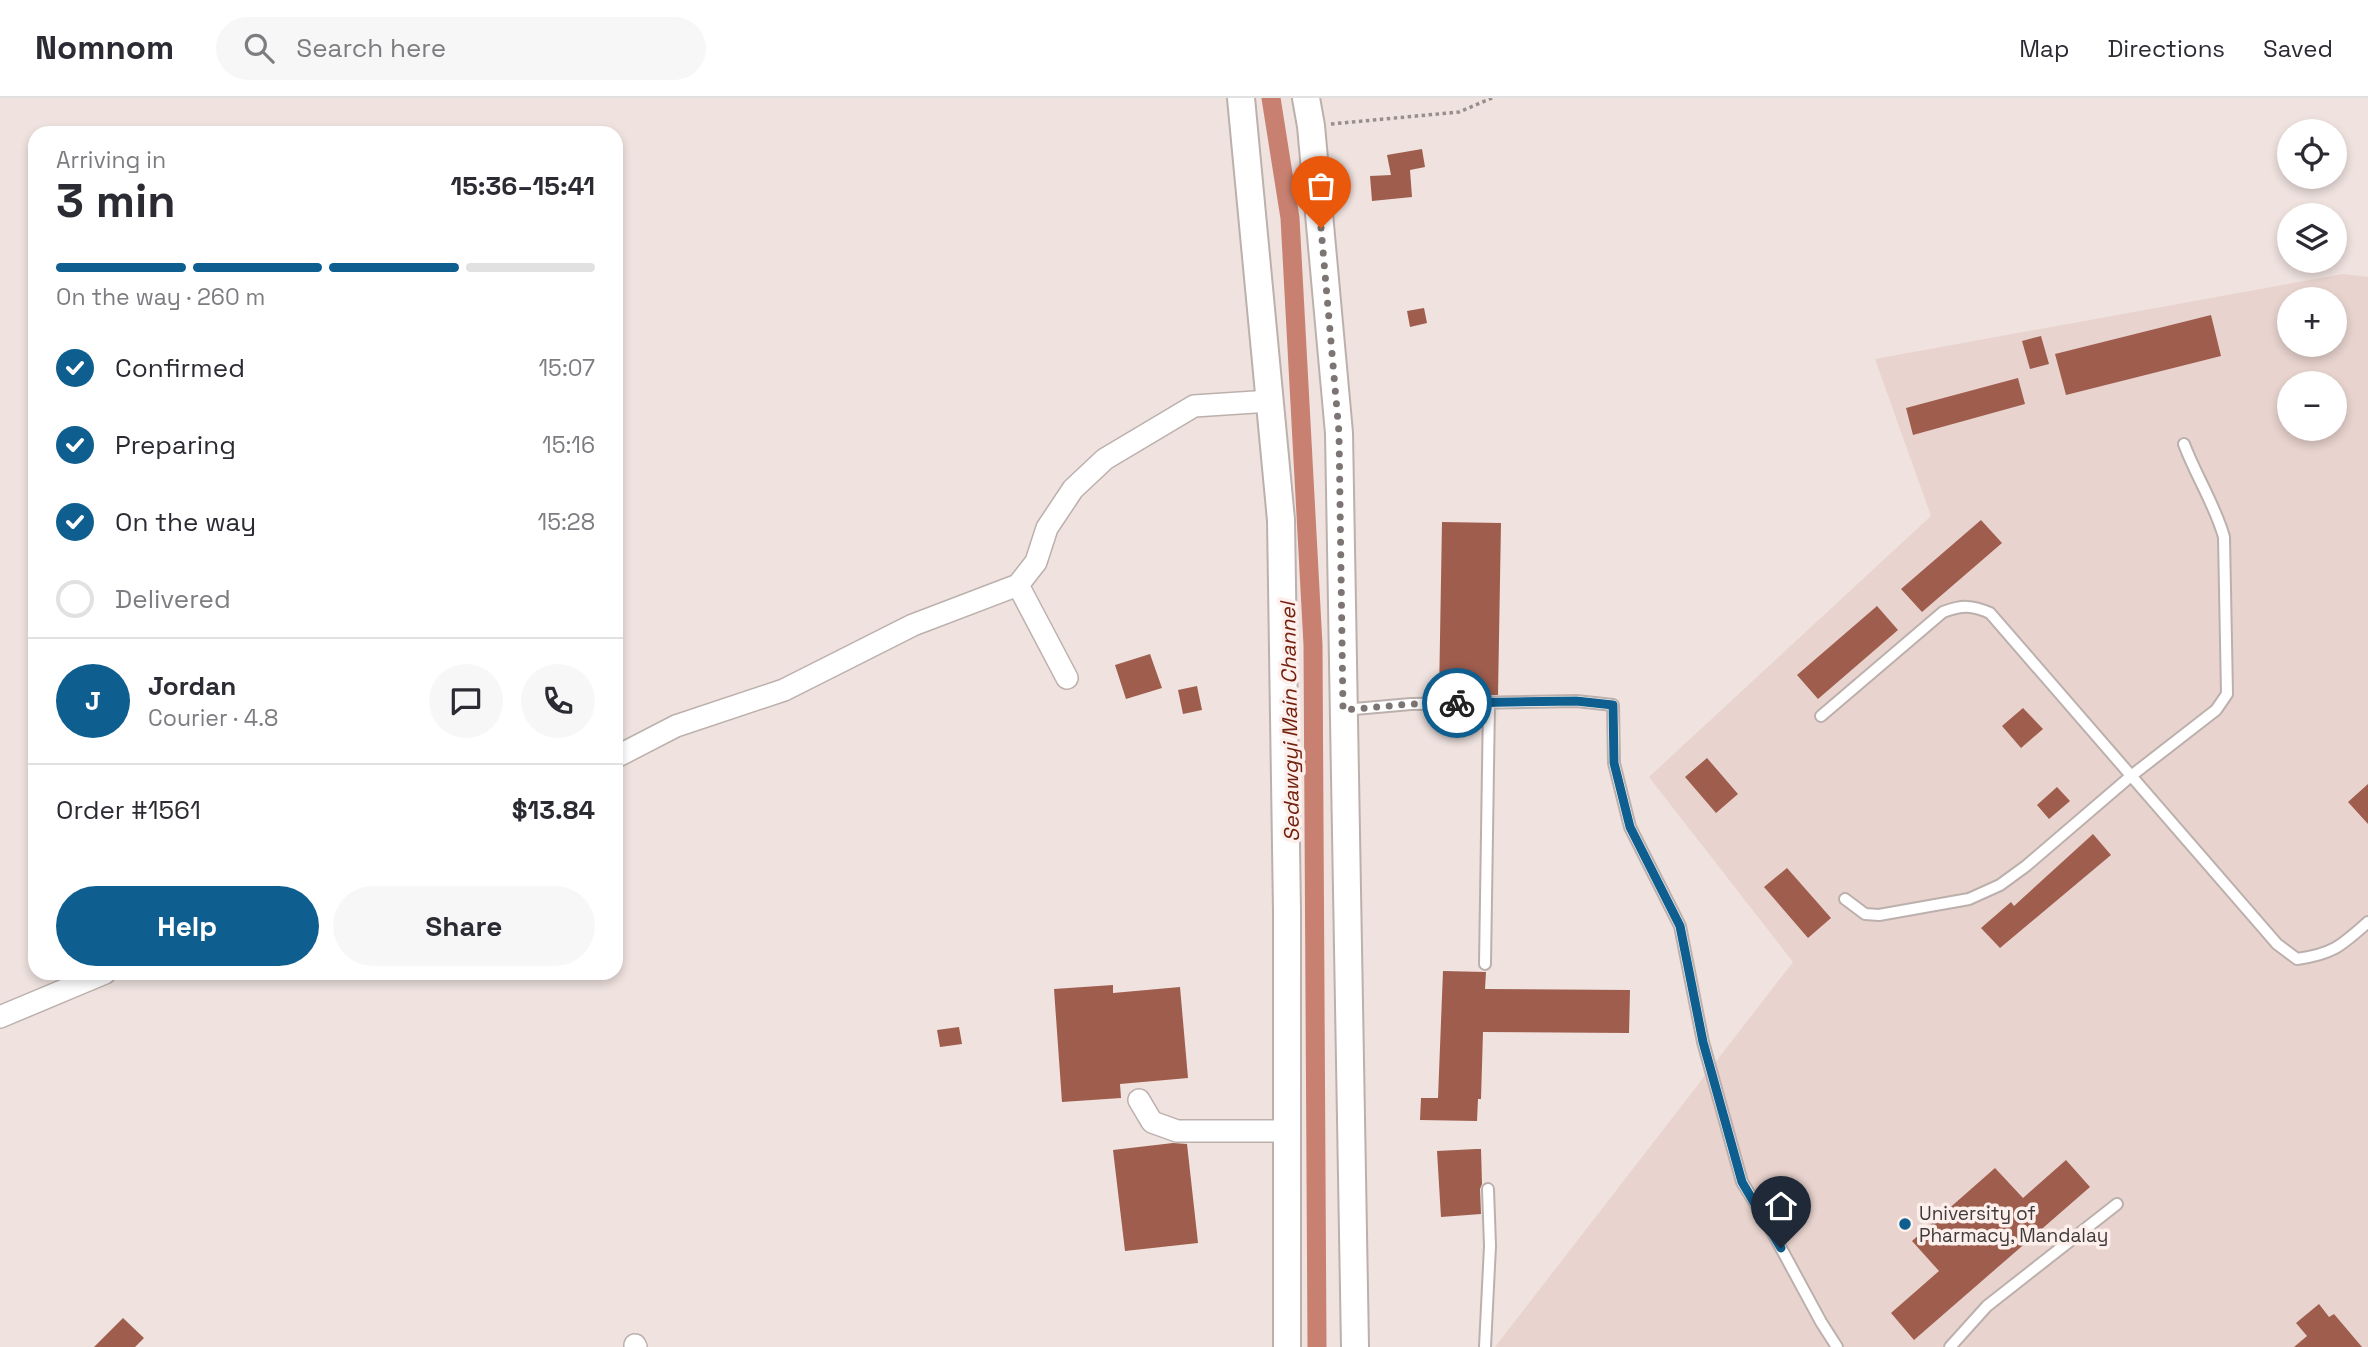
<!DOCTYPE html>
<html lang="en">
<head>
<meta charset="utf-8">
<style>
  :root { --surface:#fff; --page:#f7f7f7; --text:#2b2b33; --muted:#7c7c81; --line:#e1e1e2; --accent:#0e5e90 }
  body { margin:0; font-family:"Space Grotesk",sans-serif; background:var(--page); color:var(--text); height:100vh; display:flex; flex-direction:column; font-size:26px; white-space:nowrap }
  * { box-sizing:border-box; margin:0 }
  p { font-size:23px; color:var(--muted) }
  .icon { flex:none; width:38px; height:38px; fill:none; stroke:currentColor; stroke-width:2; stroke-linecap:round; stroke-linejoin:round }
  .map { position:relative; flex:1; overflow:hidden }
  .details { position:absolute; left:28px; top:28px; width:595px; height:854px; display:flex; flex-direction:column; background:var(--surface); border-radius:21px; box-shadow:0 4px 10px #0003 }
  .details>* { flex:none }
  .tools { position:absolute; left:2277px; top:21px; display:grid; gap:14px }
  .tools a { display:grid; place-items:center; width:70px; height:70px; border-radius:50%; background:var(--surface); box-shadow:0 4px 10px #0003; font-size:35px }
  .pin { position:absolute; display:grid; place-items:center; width:60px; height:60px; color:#fff; margin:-72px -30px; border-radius:50% 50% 50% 0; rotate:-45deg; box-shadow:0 0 7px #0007 }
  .pin .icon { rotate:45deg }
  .courier { position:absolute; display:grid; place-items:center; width:70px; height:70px; margin:-35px; border:5px solid #0e5e90; border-radius:50%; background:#fff; color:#222; box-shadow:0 2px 9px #0007 }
  .headline em { font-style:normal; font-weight:600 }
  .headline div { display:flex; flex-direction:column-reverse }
  .headline { display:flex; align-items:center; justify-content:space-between; height:119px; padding:0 28px }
  h1 { font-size:46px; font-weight:600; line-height:52px }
  .bar { display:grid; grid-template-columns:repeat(4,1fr); gap:10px 7px; align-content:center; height:84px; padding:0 28px }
  .bar i { height:9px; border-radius:5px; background:var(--line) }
  .bar .current { background:var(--accent) }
  .bar p { grid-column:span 4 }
  .line { display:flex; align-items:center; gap:18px; padding:0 28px; border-top:2px solid var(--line) }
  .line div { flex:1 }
  .round { display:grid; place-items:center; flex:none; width:74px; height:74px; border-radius:37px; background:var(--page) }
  ol { padding:0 28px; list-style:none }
  li { display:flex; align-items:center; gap:21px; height:77px }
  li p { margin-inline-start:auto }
  li .icon { padding:7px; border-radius:50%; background:var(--accent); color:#fff; stroke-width:4 }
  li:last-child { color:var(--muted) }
  li i { width:38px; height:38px; border:4px solid var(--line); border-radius:50% }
  .button { display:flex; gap:14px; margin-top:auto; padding:14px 28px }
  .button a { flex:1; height:80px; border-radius:42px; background:var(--accent); color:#fff; font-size:28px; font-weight:600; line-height:80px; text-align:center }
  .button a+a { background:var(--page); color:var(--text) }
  header { display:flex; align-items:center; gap:42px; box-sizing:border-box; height:98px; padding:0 35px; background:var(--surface); border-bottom:2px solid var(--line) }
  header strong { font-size:33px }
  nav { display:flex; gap:38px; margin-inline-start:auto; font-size:24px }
  .search { width:490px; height:63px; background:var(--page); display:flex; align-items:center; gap:18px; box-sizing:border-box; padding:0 24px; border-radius:38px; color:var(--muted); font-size:26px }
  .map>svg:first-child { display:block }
  .built { fill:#e8d3ce; fill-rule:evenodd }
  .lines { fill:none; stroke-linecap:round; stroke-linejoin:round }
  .canal { stroke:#c88171; stroke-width:19 }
  .building { fill:#9f5d4d }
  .service-casing { stroke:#bcb0ad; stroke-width:14 }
  .minor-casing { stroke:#bcb0ad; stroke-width:24 }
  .tertiary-casing { stroke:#bcb0ad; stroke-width:30 }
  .path { stroke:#988f8d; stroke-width:3.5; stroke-dasharray:3.5 3.5; stroke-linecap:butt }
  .service { stroke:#fff; stroke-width:10 }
  .minor { stroke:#fff; stroke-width:21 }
  .tertiary { stroke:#fff; stroke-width:26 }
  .done { stroke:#7d7574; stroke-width:7; stroke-dasharray:0 12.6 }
  .route { stroke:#0e5e90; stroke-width:9 }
  .poi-dot { fill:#0e5e90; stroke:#fcefec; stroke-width:2.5 }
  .labels { text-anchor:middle; stroke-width:7; stroke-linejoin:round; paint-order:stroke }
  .poi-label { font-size:19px; fill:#403b3a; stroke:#fcefec; text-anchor:start }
  .water-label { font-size:21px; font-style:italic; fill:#721e0b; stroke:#fcefec }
</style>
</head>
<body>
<header>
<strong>Nomnom</strong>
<div class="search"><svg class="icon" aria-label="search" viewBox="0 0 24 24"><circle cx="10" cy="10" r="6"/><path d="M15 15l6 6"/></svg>Search here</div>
<nav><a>Map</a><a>Directions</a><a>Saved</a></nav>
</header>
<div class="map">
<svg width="2368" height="1249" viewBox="0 0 2368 1249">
  <rect width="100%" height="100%" fill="#efe2df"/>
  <path class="built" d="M2343,176L2368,179V1249H1495L1793,864L1649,679L1931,418L1875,261ZM2289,201H2334V247H2289ZM2289,285H2334V331H2289Z"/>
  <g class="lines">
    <path class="canal" d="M1271,0L1290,120L1313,547L1317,1249"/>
  </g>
  <path class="building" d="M1422,51L1425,69L1410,72L1412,99L1372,103L1370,78L1391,77L1387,57Z
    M1424,210L1427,225L1410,229L1407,213Z
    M2211,217L2221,258L2066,297L2055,256Z
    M2041,238L2049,266L2030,271L2022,243Z
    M2018,280L2025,306L1913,337L1906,310Z
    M1981,422L2002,445L1922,514L1901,491Z
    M1442,424L1501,425L1498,597L1439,598Z
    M1877,508L1898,532L1818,601L1797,577Z
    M1150,556L1162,590L1126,601L1115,567Z
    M1197,588L1202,612L1183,616L1178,592Z
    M2023,610L2043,631L2021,650L2002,628Z
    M1707,660L1738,696L1716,715L1685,679Z
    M2368,686V726L2348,704Z
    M2057,689L2070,703L2049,721L2037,707Z
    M2093,736L2111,757L2000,850L1981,830L2011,804L2014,808Z
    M1787,770L1831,820L1808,840L1764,789Z
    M1443,873L1486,874L1485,891L1630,892L1629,935L1483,934L1481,1001H1478L1477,1023L1420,1022L1421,1000H1438Z
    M1113,887V895L1180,889L1188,980L1120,986L1121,1000L1062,1004L1054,891Z
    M959,929L962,946L940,949L937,932Z
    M1173,1045L1187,1046L1198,1145L1125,1153L1113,1052Z
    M1476,1051H1481L1482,1086L1480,1091L1481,1116L1441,1119L1437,1053Z
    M2066,1062L2090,1089L1914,1242L1891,1215L1939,1173L1912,1143L1995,1070L2023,1100Z
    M2319,1206L2329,1219L2334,1216L2362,1249H2294L2307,1238L2296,1225Z
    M123,1220L144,1240L135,1249H94Z"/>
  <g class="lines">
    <defs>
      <path id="service" d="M1343,612L1411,606L1576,603L1613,607L1614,665L1630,729L1680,828L1703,944L1742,1084L1768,1126L1821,1224L1837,1249
        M1821,618L1943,514C1962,507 1972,507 1990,515L2277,846L2297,861C2333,856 2341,848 2368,824
        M1845,801L1865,816L1879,817L1969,801L2000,787L2026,768L2131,678L2216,612L2227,596L2224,439C2215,407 2196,378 2184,346
        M1485,866L1489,605
        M1485,1249L1490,1148L1488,1091
        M1950,1249L1987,1208L2117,1106"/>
      <path id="minor" d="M1018,487L1067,580
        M616,659L676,628L784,592L913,527L1018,487L1036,464L1047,430L1073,391L1105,361L1194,308L1270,303
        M0,919L105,875
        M1139,1002L1152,1024L1177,1033H1287
        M635,1247L636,1249"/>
      <path id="tertiary" d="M1241,0L1281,422L1287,813V1249
        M1306,0L1311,28L1339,335L1355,1249"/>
    </defs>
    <use href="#service" class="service-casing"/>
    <use href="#minor" class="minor-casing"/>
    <use href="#tertiary" class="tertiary-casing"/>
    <path class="path" d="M1331,26L1459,14L1492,0"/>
    <use href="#service" class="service"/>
    <use href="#minor" class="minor"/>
    <use href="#tertiary" class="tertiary"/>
  </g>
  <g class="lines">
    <path class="done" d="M1321,130L1339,335L1343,612L1411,606L1457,605"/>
    <path class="route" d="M1457,605L1576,603L1613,607L1614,665L1630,729L1680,828L1703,944L1742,1084L1781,1150"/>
  </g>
  <circle class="poi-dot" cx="1905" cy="1126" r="7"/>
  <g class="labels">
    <g class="poi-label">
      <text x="1919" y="1122">University of<tspan x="1919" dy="22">Pharmacy, Mandalay</tspan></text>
    </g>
    <g class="water-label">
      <text transform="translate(1290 624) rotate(-91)" y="7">Sedawgyi Main Channel</text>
    </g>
  </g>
</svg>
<div class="tools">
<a><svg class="icon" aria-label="locate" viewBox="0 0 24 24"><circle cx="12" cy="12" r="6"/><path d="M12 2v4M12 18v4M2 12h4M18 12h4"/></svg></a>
<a><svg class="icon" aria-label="layers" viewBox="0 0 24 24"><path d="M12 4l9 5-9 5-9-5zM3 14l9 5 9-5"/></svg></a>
<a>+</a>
<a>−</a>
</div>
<div class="pin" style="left:1321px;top:130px;background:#ea580c"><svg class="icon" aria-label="bag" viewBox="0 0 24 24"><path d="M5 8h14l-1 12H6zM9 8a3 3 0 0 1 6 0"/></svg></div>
<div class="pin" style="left:1781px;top:1150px;background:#1f2937"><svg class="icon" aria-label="home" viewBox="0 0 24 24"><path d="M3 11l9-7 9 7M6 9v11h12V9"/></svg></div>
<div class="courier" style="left:1457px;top:605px"><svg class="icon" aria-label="bike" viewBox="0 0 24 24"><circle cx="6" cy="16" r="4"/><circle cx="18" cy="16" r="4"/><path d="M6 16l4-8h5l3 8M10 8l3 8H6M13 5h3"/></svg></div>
<section class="details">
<div class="headline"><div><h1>3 min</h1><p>Arriving in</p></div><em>15:36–15:41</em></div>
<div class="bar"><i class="current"></i><i class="current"></i><i class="current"></i><i></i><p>On the way · 260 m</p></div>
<ol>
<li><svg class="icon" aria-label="check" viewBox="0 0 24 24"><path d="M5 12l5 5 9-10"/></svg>Confirmed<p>15:07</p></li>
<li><svg class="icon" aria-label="check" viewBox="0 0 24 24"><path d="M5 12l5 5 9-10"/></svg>Preparing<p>15:16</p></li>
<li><svg class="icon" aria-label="check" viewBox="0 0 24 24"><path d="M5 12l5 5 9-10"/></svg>On the way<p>15:28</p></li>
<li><i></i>Delivered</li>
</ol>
<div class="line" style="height:126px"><b class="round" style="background:var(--accent);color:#fff">J</b><div><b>Jordan</b><p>Courier · 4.8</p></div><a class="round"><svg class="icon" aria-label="chat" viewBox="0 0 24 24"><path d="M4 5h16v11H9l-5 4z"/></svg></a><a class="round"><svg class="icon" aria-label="phone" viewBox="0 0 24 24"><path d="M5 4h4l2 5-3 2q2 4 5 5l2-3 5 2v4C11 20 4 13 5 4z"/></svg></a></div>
<div class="line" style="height:91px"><div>Order #1561</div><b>$13.84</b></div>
<div class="button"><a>Help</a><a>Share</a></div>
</section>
</div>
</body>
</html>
